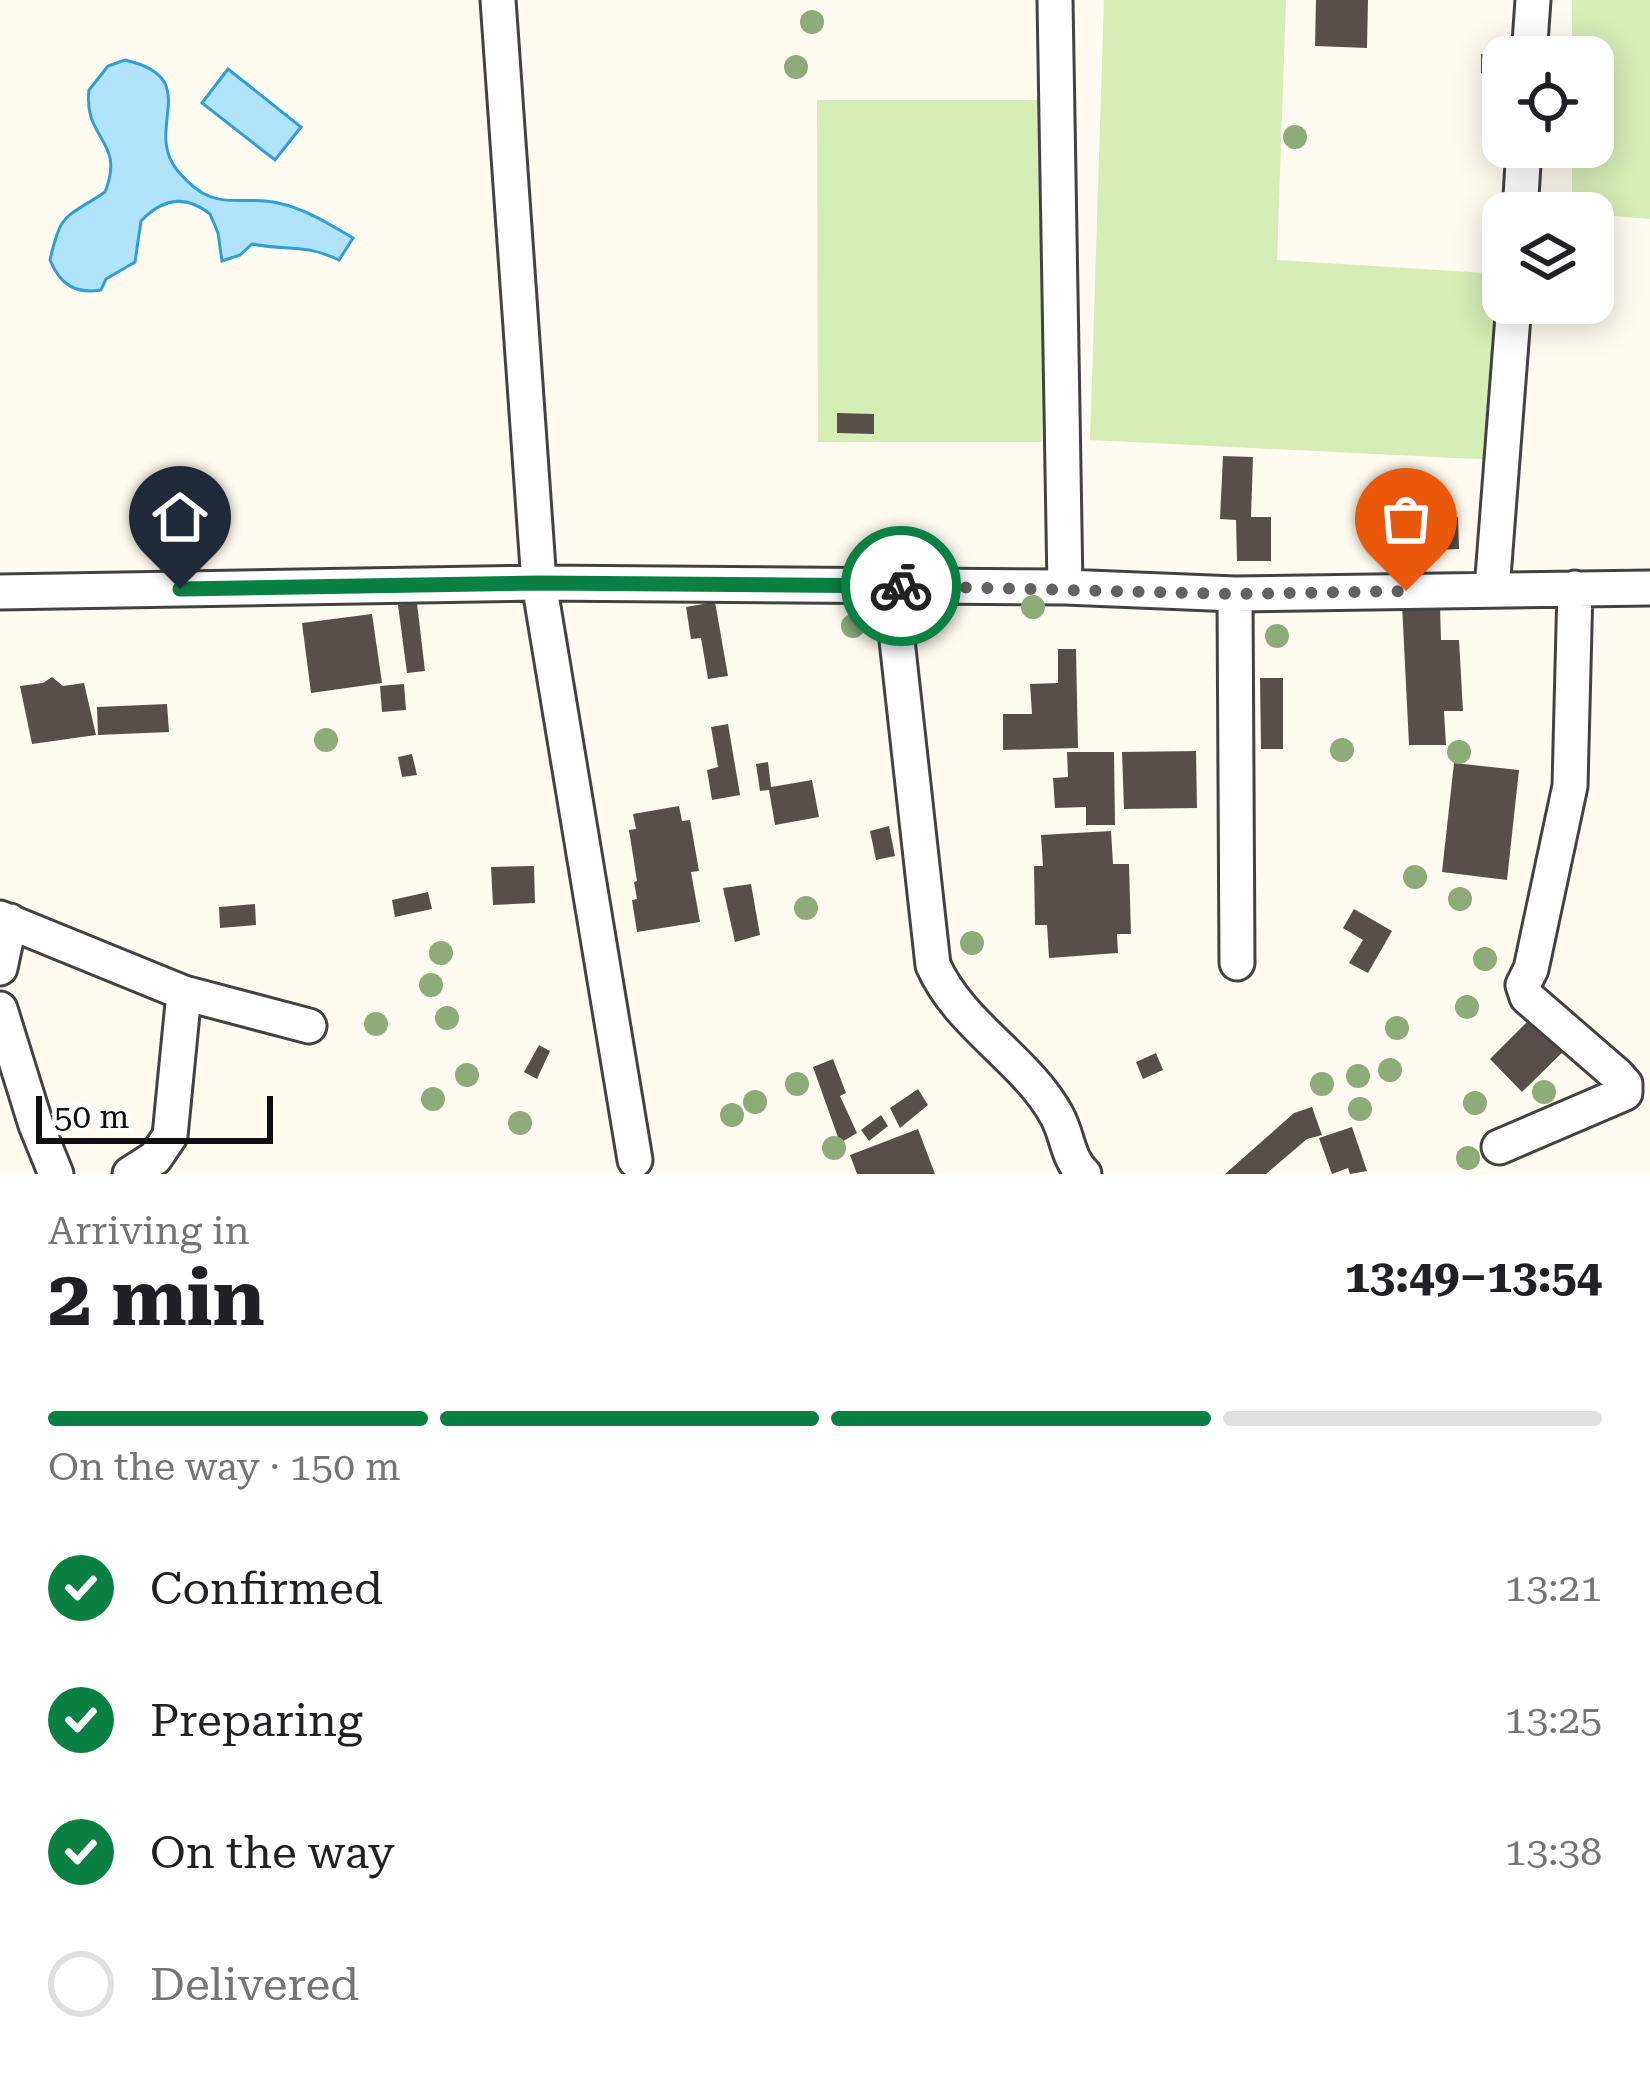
<!DOCTYPE html>
<html lang="en">
<head>
<meta charset="utf-8">
<style>
  :root { --surface:#fff; --page:#f2f2f2; --text:#202124; --muted:#757577; --line:#e0e0e0; --accent:#0b8043 }
  body { margin:0; font-family:"Roboto Serif",serif; background:var(--page); color:var(--text); height:100vh; display:flex; flex-direction:column; font-size:45px; white-space:nowrap }
  * { box-sizing:border-box; margin:0 }
  p { font-size:39px; color:var(--muted) }
  .icon { flex:none; width:66px; height:66px; fill:none; stroke:currentColor; stroke-width:2; stroke-linecap:round; stroke-linejoin:round }
  .map { position:relative; height:1174px; overflow:hidden }
  .drawer { display:flex; flex-direction:column; background:var(--surface); flex:1 }
  .drawer>* { flex:none }
  .fabs { position:absolute; left:1482px; top:36px; display:grid; gap:24px }
  .fabs a { display:grid; place-items:center; width:132px; height:132px; border-radius:24px; background:var(--surface); box-shadow:0 6px 30px #0003; font-size:60px }
  .scale { position:absolute; left:36px; bottom:30px; width:237px; box-sizing:border-box; padding-left:12px; border:6px solid #0f0f0f; border-top:0; font-size:33px; line-height:42px; white-space:nowrap; color:#0f0f0f; -webkit-text-stroke:9px #fff; paint-order:stroke }
  .pin { position:absolute; display:grid; place-items:center; width:102px; height:102px; color:#fff; margin:-123px -51px; border-radius:50% 50% 50% 0; rotate:-45deg; box-shadow:0 0 12px #0007 }
  .pin .icon { rotate:45deg }
  .courier { position:absolute; display:grid; place-items:center; width:120px; height:120px; margin:-60px; border:9px solid #0b8043; border-radius:50%; background:#fff; color:#222; box-shadow:0 3px 15px #0007 }
  .summary em { font-style:normal; font-weight:700 }
  .summary div { display:flex; flex-direction:column-reverse }
  .summary { display:flex; align-items:center; justify-content:space-between; height:204px; padding:0 48px }
  h1 { font-size:78px; font-weight:700; line-height:90px }
  .bar { display:grid; grid-template-columns:repeat(4,1fr); gap:18px 12px; align-content:center; height:144px; padding:0 48px }
  .bar i { height:15px; border-radius:9px; background:var(--line) }
  .bar .current { background:var(--accent) }
  .bar p { grid-column:span 4 }
  ol { padding:0 48px; list-style:none }
  li { display:flex; align-items:center; gap:36px; height:132px }
  li p { margin-inline-start:auto }
  li .icon { padding:12px; border-radius:50%; background:var(--accent); color:#fff; stroke-width:4 }
  li:last-child { color:var(--muted) }
  li i { width:66px; height:66px; border:6px solid var(--line); border-radius:50% }
  .map>svg:first-child { display:block }
  .green { fill:#d6edb6 }
  .water { fill:#b1e3fa; stroke:#329ed7; stroke-width:3 }
  .building { fill:#584f4a }
  .lines { fill:none; stroke-linecap:round; stroke-linejoin:round }
  .minor-casing { stroke:#424242; stroke-width:39 }
  .minor { stroke:#fff; stroke-width:33 }
  .tree { fill:#8dac7a }
  .done { stroke:#63625e; stroke-width:12; stroke-dasharray:0 21.6 }
  .route { stroke:#0b8043; stroke-width:15 }
</style>
</head>
<body>
<div class="map">
<svg width="1650" height="1174" viewBox="0 0 1650 1174">
  <rect width="100%" height="100%" fill="#fffbf0"/>
  <path class="green" d="M1104,0H1286L1277,260L1503,274L1496,460L1090,440Z
    M1572,0H1650V219L1572,213V147H1593V57H1572Z
    M817,100H1041L1042,442H818Z"/>
  <path class="water" d="M125,60C205,78 143,128 177,170C214,215 234,194 278,203C306,209 329,224 353,238L339,260C303,243 287,251 252,244L240,255L222,261L218,233L210,214C185,194 162,199 141,221L135,262L106,279L101,290C76,294 60,285 50,260C61,211 65,219 105,192C126,140 83,140 89,90L108,66Z
    M228,69L301,127L275,160L202,103Z"/>
  <path class="building" d="M1316,0H1368L1367,48L1315,46Z
    M1481,54L1503,55V73H1481Z
    M837,413L874,414V434L837,433Z
    M1223,456L1253,457L1251,517H1271V561H1237L1236,520L1220,519Z
    M1458,517L1459,549L1436,550L1434,519Z
    M715,602L728,676L708,679L701,638L691,639L686,607Z
    M417,603L425,671L407,673L398,605Z
    M1402,604L1440,605L1441,640H1459L1463,711H1444L1446,745H1409Z
    M372,614L382,683L311,693L302,623Z
    M1058,649H1076L1078,748L1003,750V714H1032L1030,684L1058,683Z
    M52,677L63,686L84,683L96,735L32,744L20,686L43,683Z
    M1260,678H1283V749H1261Z
    M404,684L406,710L382,712L380,686Z
    M167,704L169,732L98,735L97,707Z
    M728,724L740,795L712,800L707,770L718,767L711,727Z
    M1196,751L1197,808L1124,809L1122,752Z
    M1067,752H1114L1115,825H1086V807L1055,808L1053,778L1068,777Z
    M412,754L417,775L402,777L398,757Z
    M768,762L771,787L812,780L819,817L775,825L769,790L760,791L756,764Z
    M1454,763L1519,770L1507,880L1442,872Z
    M679,806L682,821L690,820L699,871L691,872L700,922L637,932L632,900L637,899L634,882L637,881L629,830L636,829L633,814Z
    M889,826L895,856L876,860L870,831Z
    M1111,831L1113,864H1129L1131,934H1117L1118,953L1049,958L1047,925H1035L1034,866H1043L1041,835Z
    M534,866L535,903L493,905L491,867Z
    M751,884L760,935L735,942L723,888Z
    M428,892L432,909L395,917L392,900Z
    M255,904L256,925L220,928L219,907Z
    M1354,909L1392,931L1368,973L1349,963L1363,940L1343,928Z
    M1537,1012L1570,1045L1522,1092L1490,1059Z
    M539,1045L550,1051L537,1079L524,1072Z
    M1156,1053L1163,1070L1143,1079L1136,1062Z
    M833,1059L846,1093L840,1096L857,1133L840,1143L813,1067Z
    M918,1089L928,1105L900,1128L890,1108Z
    M1312,1107L1322,1135L1307,1139L1266,1174H1225L1294,1113Z
    M881,1115L888,1126L869,1141L861,1130Z
    M1352,1127L1367,1171L1350,1174L1348,1168L1332,1174L1319,1138Z
    M918,1129L935,1174H857L850,1155Z"/>
  <g class="lines">
    <defs>
      <path id="minor" d="M498,0L539,583L635,1160
        M1055,0L1065,587
        M1529,57L1533,0
        M1520,213L1524,147
        M891,586L933,965C960,1026 1026,1059 1057,1116C1068,1136 1067,1158 1084,1174
        M1492,590L1514,303
        M0,592L539,583L1065,587L1235,594L1650,588
        M1235,594L1237,963
        M0,918L184,993L309,1026
        M0,968L10,921
        M0,1009L36,1125L56,1174
        M1499,1147L1625,1093V1084L1617,1075L1527,997L1523,985L1531,969L1570,786L1575,588
        M130,1174L155,1158L170,1136L184,993"/>
    </defs>
    <use href="#minor" class="minor-casing"/>
    <use href="#minor" class="minor"/>
  </g>
  <g class="tree">
    <circle cx="812" cy="22" r="12"/>
    <circle cx="796" cy="67" r="12"/>
    <circle cx="1295" cy="137" r="12"/>
    <circle cx="1033" cy="607" r="12"/>
    <circle cx="853" cy="626" r="12"/>
    <circle cx="1277" cy="636" r="12"/>
    <circle cx="326" cy="740" r="12"/>
    <circle cx="1342" cy="750" r="12"/>
    <circle cx="1459" cy="752" r="12"/>
    <circle cx="1415" cy="877" r="12"/>
    <circle cx="1460" cy="899" r="12"/>
    <circle cx="806" cy="908" r="12"/>
    <circle cx="972" cy="943" r="12"/>
    <circle cx="441" cy="953" r="12"/>
    <circle cx="1485" cy="959" r="12"/>
    <circle cx="431" cy="985" r="12"/>
    <circle cx="1467" cy="1007" r="12"/>
    <circle cx="447" cy="1018" r="12"/>
    <circle cx="376" cy="1024" r="12"/>
    <circle cx="1397" cy="1028" r="12"/>
    <circle cx="1390" cy="1070" r="12"/>
    <circle cx="467" cy="1075" r="12"/>
    <circle cx="1358" cy="1076" r="12"/>
    <circle cx="797" cy="1084" r="12"/>
    <circle cx="1322" cy="1084" r="12"/>
    <circle cx="1544" cy="1092" r="12"/>
    <circle cx="433" cy="1099" r="12"/>
    <circle cx="755" cy="1102" r="12"/>
    <circle cx="1475" cy="1103" r="12"/>
    <circle cx="1360" cy="1109" r="12"/>
    <circle cx="732" cy="1115" r="12"/>
    <circle cx="520" cy="1123" r="12"/>
    <circle cx="834" cy="1148" r="12"/>
    <circle cx="1468" cy="1158" r="12"/>
  </g>
  <g class="lines">
    <path class="done" d="M901,586L1235,594L1406,591"/>
    <path class="route" d="M180,589L539,583L901,586"/>
  </g>
</svg>
<div class="fabs">
<a><svg class="icon" aria-label="locate" viewBox="0 0 24 24"><circle cx="12" cy="12" r="6"/><path d="M12 2v4M12 18v4M2 12h4M18 12h4"/></svg></a>
<a><svg class="icon" aria-label="layers" viewBox="0 0 24 24"><path d="M12 4l9 5-9 5-9-5zM3 14l9 5 9-5"/></svg></a>
</div>
<div class="scale">50 m</div>
<div class="pin" style="left:1406px;top:591px;background:#ea580c"><svg class="icon" aria-label="bag" viewBox="0 0 24 24"><path d="M5 8h14l-1 12H6zM9 8a3 3 0 0 1 6 0"/></svg></div>
<div class="pin" style="left:180px;top:589px;background:#1f2937"><svg class="icon" aria-label="home" viewBox="0 0 24 24"><path d="M3 11l9-7 9 7M6 9v11h12V9"/></svg></div>
<div class="courier" style="left:901px;top:586px"><svg class="icon" aria-label="bike" viewBox="0 0 24 24"><circle cx="6" cy="16" r="4"/><circle cx="18" cy="16" r="4"/><path d="M6 16l4-8h5l3 8M10 8l3 8H6M13 5h3"/></svg></div>
</div>
<section class="drawer">
<div class="summary"><div><h1>2 min</h1><p>Arriving in</p></div><em>13:49–13:54</em></div>
<div class="bar"><i class="current"></i><i class="current"></i><i class="current"></i><i></i><p>On the way · 150 m</p></div>
<ol>
<li><svg class="icon" aria-label="check" viewBox="0 0 24 24"><path d="M5 12l5 5 9-10"/></svg>Confirmed<p>13:21</p></li>
<li><svg class="icon" aria-label="check" viewBox="0 0 24 24"><path d="M5 12l5 5 9-10"/></svg>Preparing<p>13:25</p></li>
<li><svg class="icon" aria-label="check" viewBox="0 0 24 24"><path d="M5 12l5 5 9-10"/></svg>On the way<p>13:38</p></li>
<li><i></i>Delivered</li>
</ol>
</section>
</body>
</html>
